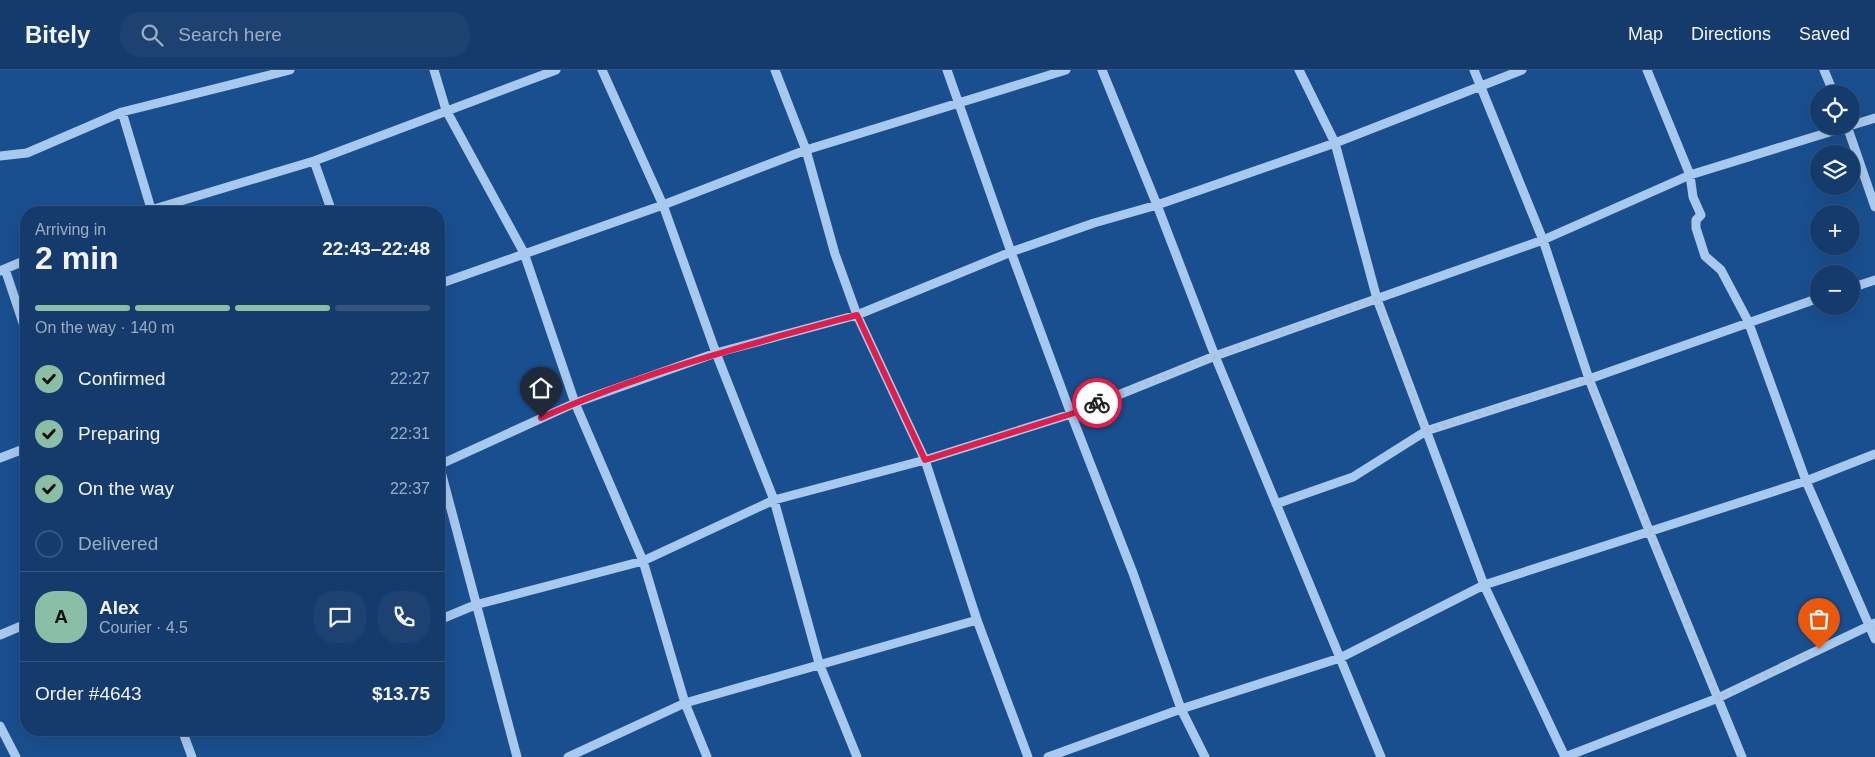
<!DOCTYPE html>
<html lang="en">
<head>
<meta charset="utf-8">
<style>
  :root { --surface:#143b6b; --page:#1d4271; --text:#f1f3f6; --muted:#9dadc1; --line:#33557e; --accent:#8abfa5 }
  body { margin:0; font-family:Arial,sans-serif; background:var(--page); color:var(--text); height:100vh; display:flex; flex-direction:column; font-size:19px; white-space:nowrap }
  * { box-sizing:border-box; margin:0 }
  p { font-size:16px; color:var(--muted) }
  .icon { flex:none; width:28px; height:28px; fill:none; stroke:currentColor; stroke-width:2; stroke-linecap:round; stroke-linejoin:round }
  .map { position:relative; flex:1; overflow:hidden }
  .drawer { position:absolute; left:20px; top:136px; width:425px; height:530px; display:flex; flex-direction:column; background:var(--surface); border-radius:20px; box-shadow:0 5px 20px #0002,0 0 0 1px var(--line) }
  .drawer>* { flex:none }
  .buttons { position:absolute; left:1810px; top:15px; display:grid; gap:10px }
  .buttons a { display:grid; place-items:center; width:50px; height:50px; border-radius:50%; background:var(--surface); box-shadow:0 5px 20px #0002,0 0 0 1px var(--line); font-size:25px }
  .pin { position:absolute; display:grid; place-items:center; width:42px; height:42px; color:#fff; margin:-51px -21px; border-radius:50% 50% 50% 0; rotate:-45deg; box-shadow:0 0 5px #0007 }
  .pin .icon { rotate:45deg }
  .courier { position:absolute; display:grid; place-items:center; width:50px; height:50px; margin:-25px; border:4px solid #e11d48; border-radius:50%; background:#fff; color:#222; box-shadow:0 1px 6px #0007 }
  .headline em { font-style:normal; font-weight:800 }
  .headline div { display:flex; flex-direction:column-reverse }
  .headline { display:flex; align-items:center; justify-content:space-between; height:85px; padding:0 15px }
  h1 { font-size:32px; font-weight:800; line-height:38px }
  .bar { display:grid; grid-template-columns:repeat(4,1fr); gap:8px 5px; align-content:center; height:60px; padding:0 15px }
  .bar i { height:6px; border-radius:4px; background:var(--line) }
  .bar .current { background:var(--accent) }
  .bar p { grid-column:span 4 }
  .line { display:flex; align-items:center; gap:12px; padding:0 15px; border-top:1px solid var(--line) }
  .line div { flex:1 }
  .round { display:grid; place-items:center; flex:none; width:52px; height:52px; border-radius:20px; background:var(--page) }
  ol { padding:0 15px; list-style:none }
  li { display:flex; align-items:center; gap:15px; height:55px }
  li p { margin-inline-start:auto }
  li .icon { padding:5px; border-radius:50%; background:var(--accent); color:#111; stroke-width:4 }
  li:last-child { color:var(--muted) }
  li i { width:28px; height:28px; border:2px solid var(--line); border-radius:50% }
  header { display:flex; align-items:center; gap:30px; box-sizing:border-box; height:70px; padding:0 25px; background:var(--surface); border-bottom:1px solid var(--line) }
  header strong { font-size:24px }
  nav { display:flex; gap:28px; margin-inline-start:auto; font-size:18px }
  .search { width:350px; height:45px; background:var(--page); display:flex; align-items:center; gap:12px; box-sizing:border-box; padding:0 18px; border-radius:20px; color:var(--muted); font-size:19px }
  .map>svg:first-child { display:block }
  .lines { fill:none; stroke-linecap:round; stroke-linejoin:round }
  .minor { stroke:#a8c9ee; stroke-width:9 }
  .done { stroke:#afc1d8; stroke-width:5; stroke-dasharray:0 9 }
  .route { stroke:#e11d48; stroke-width:6 }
</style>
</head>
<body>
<header>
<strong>Bitely</strong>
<div class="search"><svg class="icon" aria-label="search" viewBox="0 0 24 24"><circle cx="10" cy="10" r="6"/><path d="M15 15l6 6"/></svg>Search here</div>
<nav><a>Map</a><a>Directions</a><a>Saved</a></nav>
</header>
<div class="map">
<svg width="1875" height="687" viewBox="0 0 1875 687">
  <rect width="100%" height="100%" fill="#1a4f8f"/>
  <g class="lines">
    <path class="minor" d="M434,0L446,40L524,183L575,333L643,491L685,633L707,687
      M602,0L663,135L716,283L774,430L819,593L857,687
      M775,0L806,80L835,184L857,245L925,390L977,550L1028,687
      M947,0L1011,182L1071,344L1133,503L1181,639L1205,687
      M1102,0L1157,135L1215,286L1381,687
      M1299,0L1335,73L1377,229L1484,515L1565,687L1718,628L1875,553
      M1474,0L1543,170L1589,309L1650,463L1742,687
      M1647,0L1690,105L1693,127L1701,145L1696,150V158L1705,186L1721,200L1748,251L1806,411L1875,569
      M1824,0L1834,24
      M122,42L152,142
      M1847,56L1875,137
      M0,86L27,83L122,42L290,0
      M314,91L332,142
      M144,142L314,91L556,0
      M5,199L26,262
      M0,201L26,190
      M439,214L663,135L806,80L1066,0
      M1851,218L1875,210
      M0,388L26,378
      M439,394L517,687
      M439,395L575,333L716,283L857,245L1011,182L1094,153L1157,135L1335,73L1522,0
      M1276,434L1353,407L1426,361L1589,309L1819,228
      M439,550L475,535L643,491L774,430L925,390L1071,344L1215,286L1543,170L1690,105L1875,48
      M0,565L26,554
      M0,656L16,687
      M182,660L192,687
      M568,687L685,633L977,550
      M1048,687L1181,639L1340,588L1484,515L1806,411L1875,384"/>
  </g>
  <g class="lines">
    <path class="done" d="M1097,333L1215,286L1377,229L1426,361L1589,309L1718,628L1819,579"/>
    <path class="route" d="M541,348C642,302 750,274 857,245L925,390L1071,344L1097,333"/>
  </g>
</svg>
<div class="buttons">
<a><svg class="icon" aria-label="locate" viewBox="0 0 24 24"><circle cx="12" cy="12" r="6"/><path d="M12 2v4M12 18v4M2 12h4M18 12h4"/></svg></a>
<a><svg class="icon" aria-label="layers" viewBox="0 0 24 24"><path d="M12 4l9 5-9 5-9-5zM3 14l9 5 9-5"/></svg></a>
<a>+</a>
<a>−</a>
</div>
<div class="pin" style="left:1819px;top:579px;background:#ea580c"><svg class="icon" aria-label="bag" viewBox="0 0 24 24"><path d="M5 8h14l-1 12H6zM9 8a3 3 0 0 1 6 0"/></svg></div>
<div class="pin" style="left:541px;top:348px;background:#1f2937"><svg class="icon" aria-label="home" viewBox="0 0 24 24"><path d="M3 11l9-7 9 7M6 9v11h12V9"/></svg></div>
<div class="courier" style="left:1097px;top:333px"><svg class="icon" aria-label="bike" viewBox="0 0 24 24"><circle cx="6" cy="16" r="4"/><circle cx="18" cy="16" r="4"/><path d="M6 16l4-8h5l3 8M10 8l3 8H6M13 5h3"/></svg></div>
<section class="drawer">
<div class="headline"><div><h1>2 min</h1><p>Arriving in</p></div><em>22:43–22:48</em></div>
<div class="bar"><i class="current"></i><i class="current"></i><i class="current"></i><i></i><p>On the way · 140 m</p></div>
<ol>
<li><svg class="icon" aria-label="check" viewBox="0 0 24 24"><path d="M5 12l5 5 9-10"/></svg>Confirmed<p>22:27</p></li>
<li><svg class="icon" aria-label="check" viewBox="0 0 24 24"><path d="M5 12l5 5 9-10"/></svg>Preparing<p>22:31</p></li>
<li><svg class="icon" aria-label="check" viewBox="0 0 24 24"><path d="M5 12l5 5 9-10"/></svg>On the way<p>22:37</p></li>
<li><i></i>Delivered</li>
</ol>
<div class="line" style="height:90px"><b class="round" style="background:var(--accent);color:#111">A</b><div><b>Alex</b><p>Courier · 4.5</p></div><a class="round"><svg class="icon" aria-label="chat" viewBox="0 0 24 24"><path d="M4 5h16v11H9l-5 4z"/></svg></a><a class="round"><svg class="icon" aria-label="phone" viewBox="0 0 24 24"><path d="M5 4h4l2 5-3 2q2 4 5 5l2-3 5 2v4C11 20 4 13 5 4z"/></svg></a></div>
<div class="line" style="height:65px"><div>Order #4643</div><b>$13.75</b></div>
</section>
</div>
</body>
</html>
